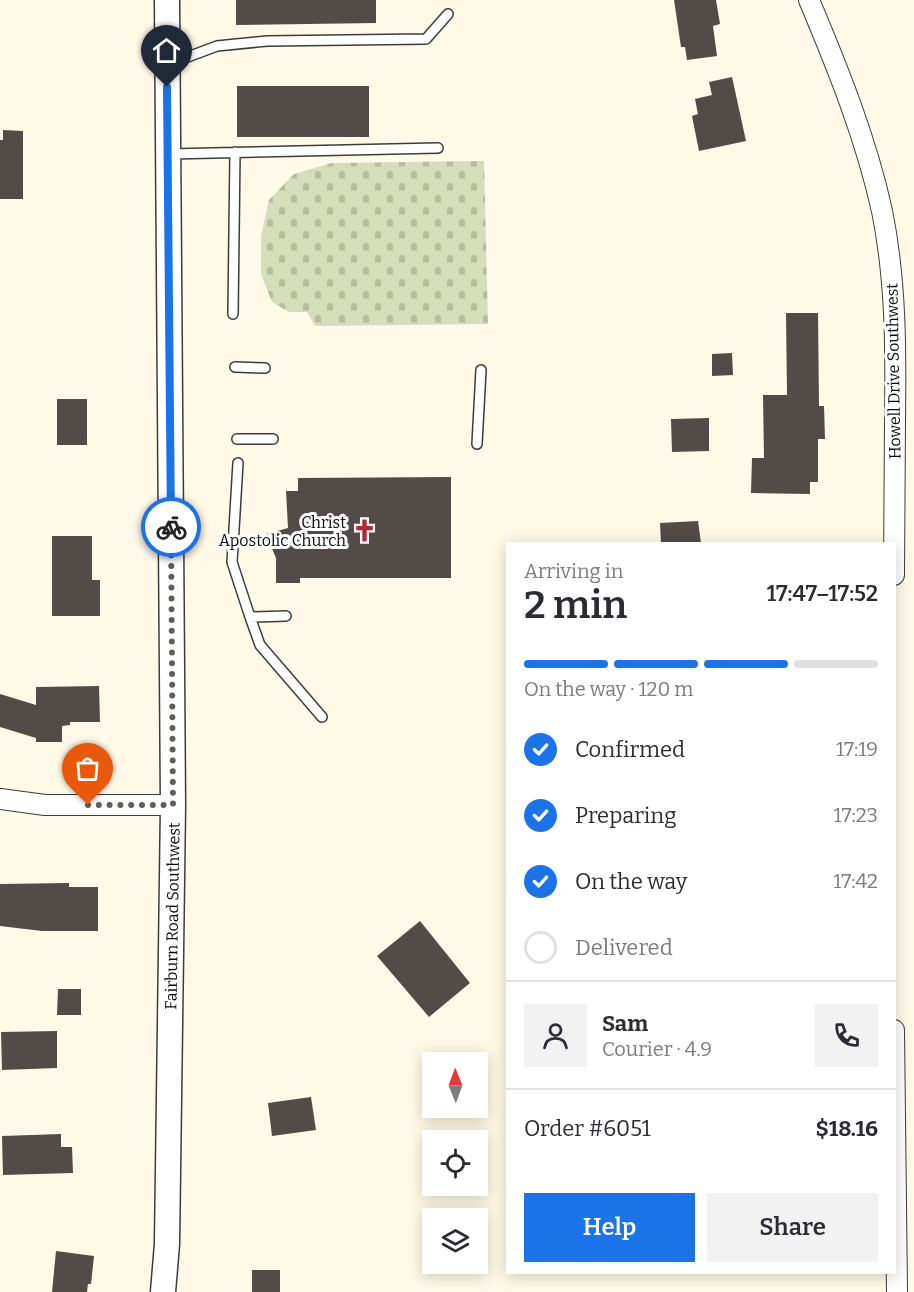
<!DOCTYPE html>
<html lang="en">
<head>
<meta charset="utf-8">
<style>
  :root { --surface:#fff; --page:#f2f2f3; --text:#2b2b33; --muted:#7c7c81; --line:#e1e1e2; --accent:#1a73e8 }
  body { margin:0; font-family:Bitter,serif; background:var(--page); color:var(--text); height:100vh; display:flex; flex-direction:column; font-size:22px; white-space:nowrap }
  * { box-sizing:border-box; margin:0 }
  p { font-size:20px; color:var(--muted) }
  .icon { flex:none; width:33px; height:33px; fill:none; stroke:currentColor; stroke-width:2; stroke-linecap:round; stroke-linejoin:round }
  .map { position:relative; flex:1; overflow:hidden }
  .sheet { position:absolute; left:506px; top:542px; width:390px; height:732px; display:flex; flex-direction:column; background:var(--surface); border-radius:0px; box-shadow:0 3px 15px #0003 }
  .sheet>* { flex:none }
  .needle { width:39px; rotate:359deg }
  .buttons { position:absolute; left:422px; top:1052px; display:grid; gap:12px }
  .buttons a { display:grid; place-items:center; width:66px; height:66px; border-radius:0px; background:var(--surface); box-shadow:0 3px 15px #0003; font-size:30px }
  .pin { position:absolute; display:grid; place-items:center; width:51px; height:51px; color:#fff; margin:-62px -26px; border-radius:50% 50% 50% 0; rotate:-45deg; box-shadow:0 0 6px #0007 }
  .pin .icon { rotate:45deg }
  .courier { position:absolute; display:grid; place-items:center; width:60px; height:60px; margin:-30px; border:4px solid #1a73e8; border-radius:50%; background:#fff; color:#222; box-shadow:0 2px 8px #0007 }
  .headline em { font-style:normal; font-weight:600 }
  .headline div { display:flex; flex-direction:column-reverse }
  .headline { display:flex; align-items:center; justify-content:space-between; height:102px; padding:0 18px }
  h1 { font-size:39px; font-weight:600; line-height:45px }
  .bar { display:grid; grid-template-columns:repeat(4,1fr); gap:9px 6px; align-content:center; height:72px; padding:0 18px }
  .bar i { height:8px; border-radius:4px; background:var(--line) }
  .bar .active { background:var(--accent) }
  .bar p { grid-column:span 4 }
  .line { display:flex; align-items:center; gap:15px; padding:0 18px; border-top:2px solid var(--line) }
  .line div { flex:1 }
  .round { display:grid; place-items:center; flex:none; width:63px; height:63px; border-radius:0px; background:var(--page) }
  ol { padding:0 18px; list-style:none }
  li { display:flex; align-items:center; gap:18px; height:66px }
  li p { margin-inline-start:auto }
  li .icon { padding:6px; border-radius:50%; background:var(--accent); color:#fff; stroke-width:4 }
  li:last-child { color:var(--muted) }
  li i { width:33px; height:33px; border:3px solid var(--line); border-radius:50% }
  .cta { display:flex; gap:12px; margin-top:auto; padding:12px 18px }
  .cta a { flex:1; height:69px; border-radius:0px; background:var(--accent); color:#fff; font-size:24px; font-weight:600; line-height:69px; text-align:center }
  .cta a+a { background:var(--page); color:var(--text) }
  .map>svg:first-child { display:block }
  .cemetery { fill:url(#cemetery-stones) }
  .building { fill:#524b47 }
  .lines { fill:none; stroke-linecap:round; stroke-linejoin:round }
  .service-casing { stroke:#3d3d3d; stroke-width:12 }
  .minor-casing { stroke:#3d3d3d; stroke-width:22 }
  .tertiary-casing { stroke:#3d3d3d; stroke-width:27 }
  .service { stroke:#fff; stroke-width:9 }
  .minor { stroke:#fff; stroke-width:20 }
  .tertiary { stroke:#fff; stroke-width:24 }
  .done { stroke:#605e57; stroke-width:6; stroke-dasharray:0 10.8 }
  .route { stroke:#1a73e8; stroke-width:8 }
  .labels { text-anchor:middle; stroke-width:6; stroke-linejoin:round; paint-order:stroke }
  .street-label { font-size:16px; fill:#0a0a0a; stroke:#fff }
  .poi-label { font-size:16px; fill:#0a0a0a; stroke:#fff; text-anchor:end }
</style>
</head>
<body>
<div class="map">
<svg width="914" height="1292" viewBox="0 0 914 1292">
  <defs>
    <pattern id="cemetery-stones" width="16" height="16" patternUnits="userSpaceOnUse" patternTransform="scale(1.5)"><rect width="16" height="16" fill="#d4debb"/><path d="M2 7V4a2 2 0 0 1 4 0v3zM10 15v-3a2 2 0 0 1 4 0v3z" fill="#b5bd9f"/></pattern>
  </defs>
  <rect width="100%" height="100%" fill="#fff9e7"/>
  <path class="cemetery" d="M484,161L488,324L315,326L307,312H289L272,302L261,274V236L269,200L294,174L332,163Z"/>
  <path class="building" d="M236,0H376V23L236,25Z
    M674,0H716L720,24L713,26L717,56L687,60L685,47H681Z
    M732,77L746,141L699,151L692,116L698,114L695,99L712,95L709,82Z
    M237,86H369V137H237Z
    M3,130L23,131V199H0V140H3Z
    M786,313H818L819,406H824L825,439H818V482H810V494L751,493L752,458H764L763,395H787Z
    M732,353L733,375L712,376V354Z
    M57,399H87V445H57Z
    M709,418V451L672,452L671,419Z
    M451,477V578H300V583H276V558L266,534L288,528L286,491H298V478Z
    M698,521L701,543H661L660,523Z
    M52,536H92V580H100V616H52Z
    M99,686L100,722H70V725L62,726V742H36V738L0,727V694L36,705V687Z
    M69,883V887H98V931H42L0,926V884Z
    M420,921L470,983L429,1017L377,956Z
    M58,989H81V1015H57Z
    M57,1031V1068L2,1070L1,1032Z
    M311,1097L316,1130L272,1136L268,1103Z
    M61,1134V1147H72L73,1173L3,1175L2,1136Z
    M56,1251L94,1256L91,1284H88L87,1292H52Z
    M252,1270H280V1292H252Z"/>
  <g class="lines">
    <defs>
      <path id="service" d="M169,64L217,46L267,41L426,39L448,14
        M170,154L438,148
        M233,314L235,152
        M235,367L265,368
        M237,439H273
        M477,444L481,370
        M238,463L232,562L250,617L260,645L322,717
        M250,617L286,616"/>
      <path id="minor" d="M809,0C838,69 866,138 882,211C896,280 896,350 895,420C895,472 894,524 894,575
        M0,799L45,805H173
        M894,1030L897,1292"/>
      <path id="tertiary" d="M163,1292L167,1244L173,805L167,0"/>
    </defs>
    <use href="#service" class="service-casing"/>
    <use href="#minor" class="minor-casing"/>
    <use href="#tertiary" class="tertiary-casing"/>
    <use href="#service" class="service"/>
    <use href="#minor" class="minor"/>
    <use href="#tertiary" class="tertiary"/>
  </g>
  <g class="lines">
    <path class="done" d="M88,805H173L171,527"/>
    <path class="route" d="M167,87L171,527"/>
  </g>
  <defs>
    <symbol id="church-bare" viewBox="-9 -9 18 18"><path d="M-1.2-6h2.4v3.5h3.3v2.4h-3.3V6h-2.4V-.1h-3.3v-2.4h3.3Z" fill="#b62631" stroke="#fff" stroke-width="2.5" paint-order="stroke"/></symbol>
  </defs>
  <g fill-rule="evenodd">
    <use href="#church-bare" x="348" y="514" width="33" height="33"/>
  </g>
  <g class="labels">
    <g class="street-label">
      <text transform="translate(893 371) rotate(-91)" y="6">Howell Drive Southwest</text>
      <text transform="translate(172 916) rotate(-89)" y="6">Fairburn Road Southwest</text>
    </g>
    <g class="poi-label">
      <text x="346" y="528">Christ<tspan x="346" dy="18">Apostolic Church</tspan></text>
    </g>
  </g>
</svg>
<div class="buttons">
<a><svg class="needle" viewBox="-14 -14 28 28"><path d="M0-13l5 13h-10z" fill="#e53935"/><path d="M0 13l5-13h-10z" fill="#7c7c81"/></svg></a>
<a><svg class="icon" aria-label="locate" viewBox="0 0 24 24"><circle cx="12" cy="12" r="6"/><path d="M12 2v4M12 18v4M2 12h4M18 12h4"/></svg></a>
<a><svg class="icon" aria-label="layers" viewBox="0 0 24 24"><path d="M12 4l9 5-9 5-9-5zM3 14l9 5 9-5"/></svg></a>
</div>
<div class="pin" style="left:88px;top:805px;background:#ea580c"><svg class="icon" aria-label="bag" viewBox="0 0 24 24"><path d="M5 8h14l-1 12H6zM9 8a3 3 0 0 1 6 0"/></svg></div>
<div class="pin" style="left:167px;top:87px;background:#1f2937"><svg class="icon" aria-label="home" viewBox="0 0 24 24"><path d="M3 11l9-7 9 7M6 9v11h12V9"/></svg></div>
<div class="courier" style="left:171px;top:527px"><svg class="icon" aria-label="bike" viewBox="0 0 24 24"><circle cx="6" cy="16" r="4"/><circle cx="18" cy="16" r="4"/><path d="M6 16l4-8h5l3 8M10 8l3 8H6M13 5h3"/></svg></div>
<section class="sheet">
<div class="headline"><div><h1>2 min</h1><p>Arriving in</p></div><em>17:47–17:52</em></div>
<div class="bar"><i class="active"></i><i class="active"></i><i class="active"></i><i></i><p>On the way · 120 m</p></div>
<ol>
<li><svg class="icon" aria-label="check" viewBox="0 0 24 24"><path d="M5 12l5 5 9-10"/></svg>Confirmed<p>17:19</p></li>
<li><svg class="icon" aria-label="check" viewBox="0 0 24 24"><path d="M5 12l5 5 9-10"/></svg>Preparing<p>17:23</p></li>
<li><svg class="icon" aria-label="check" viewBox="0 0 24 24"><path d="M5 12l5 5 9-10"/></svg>On the way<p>17:42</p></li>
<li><i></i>Delivered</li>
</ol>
<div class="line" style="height:108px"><a class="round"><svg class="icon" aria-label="person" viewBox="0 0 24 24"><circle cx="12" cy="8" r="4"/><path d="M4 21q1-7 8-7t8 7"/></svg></a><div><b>Sam</b><p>Courier · 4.9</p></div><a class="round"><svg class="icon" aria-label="phone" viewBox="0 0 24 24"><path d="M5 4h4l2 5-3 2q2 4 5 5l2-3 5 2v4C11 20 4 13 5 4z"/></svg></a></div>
<div class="line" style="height:78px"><div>Order #6051</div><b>$18.16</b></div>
<div class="cta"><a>Help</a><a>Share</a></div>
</section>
</div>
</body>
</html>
